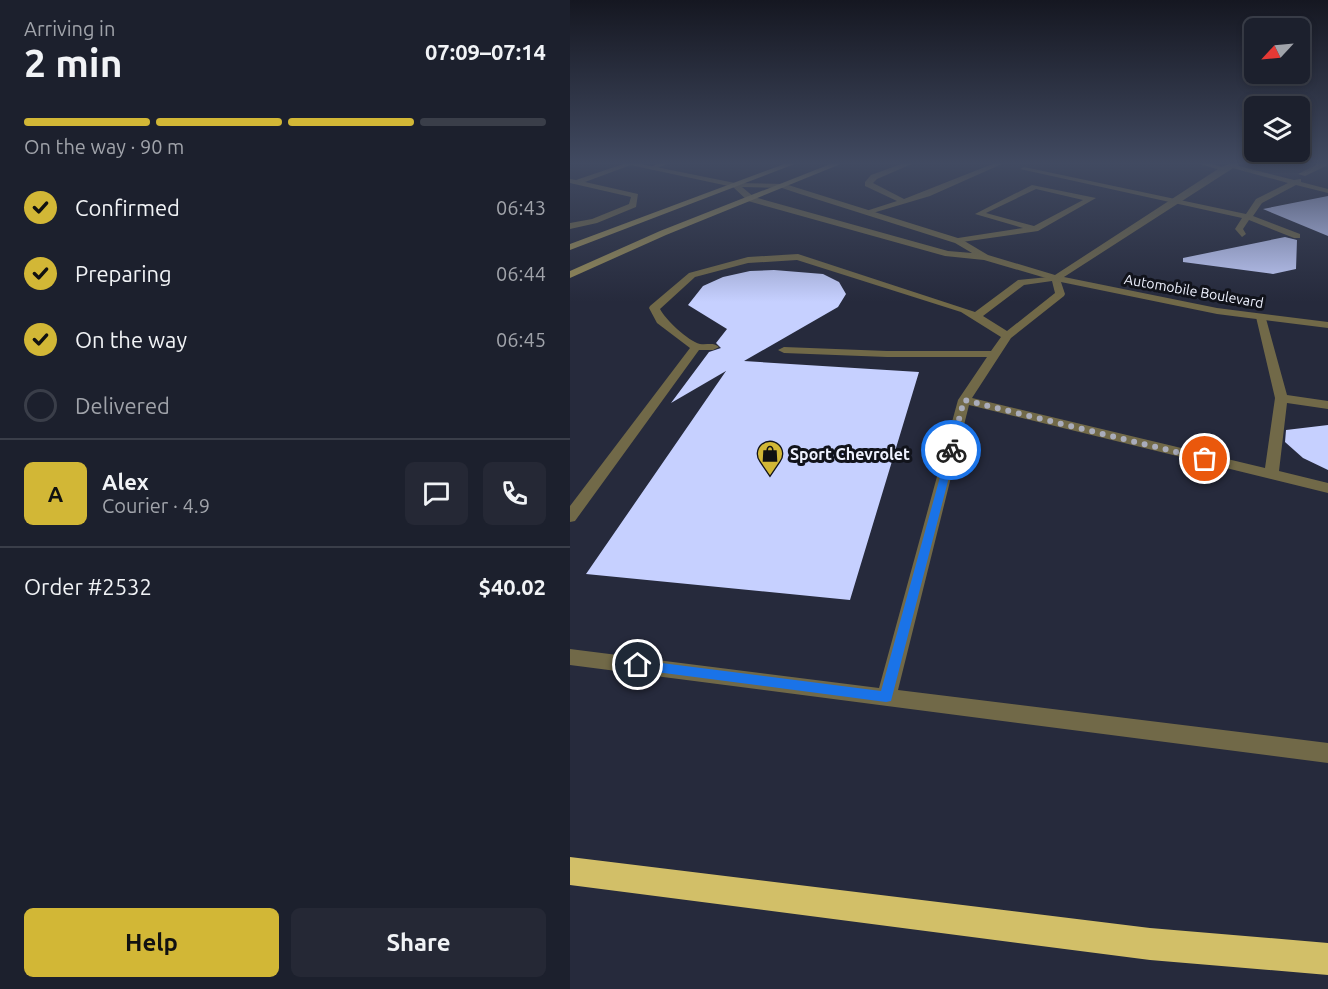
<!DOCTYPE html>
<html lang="en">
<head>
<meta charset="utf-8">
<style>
  :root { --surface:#1c202d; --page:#252835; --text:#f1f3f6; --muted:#a0a3aa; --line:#3a3e49; --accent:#d2b736 }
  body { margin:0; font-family:Ubuntu,sans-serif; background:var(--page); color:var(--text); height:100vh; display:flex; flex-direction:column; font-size:22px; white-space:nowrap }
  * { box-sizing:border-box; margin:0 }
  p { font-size:20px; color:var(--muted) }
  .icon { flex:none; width:33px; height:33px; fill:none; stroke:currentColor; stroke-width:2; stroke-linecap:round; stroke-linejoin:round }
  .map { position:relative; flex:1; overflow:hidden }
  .panel { display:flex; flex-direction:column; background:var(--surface); width:570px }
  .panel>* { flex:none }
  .needle { width:39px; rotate:244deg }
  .buttons { position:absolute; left:674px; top:18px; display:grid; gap:12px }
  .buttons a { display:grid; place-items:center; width:66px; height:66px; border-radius:9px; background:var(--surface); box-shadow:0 3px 9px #0003,0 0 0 2px var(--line); font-size:30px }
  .pin { position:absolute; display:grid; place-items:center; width:51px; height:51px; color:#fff; margin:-26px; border:3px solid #fff; border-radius:50%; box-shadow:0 2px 6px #0007 }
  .courier { position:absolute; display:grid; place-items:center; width:60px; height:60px; margin:-30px; border:4px solid #1a73e8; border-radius:50%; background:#fff; color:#222; box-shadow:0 2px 8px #0007 }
  .overview em { font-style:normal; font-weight:600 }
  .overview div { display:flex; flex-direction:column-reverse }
  .overview { display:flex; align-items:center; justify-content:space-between; height:102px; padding:0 24px }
  h1 { font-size:39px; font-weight:600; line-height:45px }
  .bar { display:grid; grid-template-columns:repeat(4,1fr); gap:9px 6px; align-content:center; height:72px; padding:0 24px }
  .bar i { height:8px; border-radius:4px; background:var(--line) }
  .bar .selected { background:var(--accent) }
  .bar p { grid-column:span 4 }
  .line { display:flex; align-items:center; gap:15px; padding:0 24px; border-top:2px solid var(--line) }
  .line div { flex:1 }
  .round { display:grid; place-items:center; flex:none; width:63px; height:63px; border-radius:9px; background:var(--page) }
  ol { padding:0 24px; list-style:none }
  li { display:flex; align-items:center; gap:18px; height:66px }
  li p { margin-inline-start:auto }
  li .icon { padding:6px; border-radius:50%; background:var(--accent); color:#111; stroke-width:4 }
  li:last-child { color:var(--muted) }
  li i { width:33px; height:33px; border:3px solid var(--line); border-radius:50% }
  .button { display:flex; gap:12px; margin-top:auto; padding:12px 24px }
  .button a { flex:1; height:69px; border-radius:9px; background:var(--accent); color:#111; font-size:24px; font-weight:600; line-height:69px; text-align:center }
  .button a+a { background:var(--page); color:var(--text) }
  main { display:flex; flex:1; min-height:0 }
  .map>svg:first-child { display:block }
  .building { fill:#c6d0ff }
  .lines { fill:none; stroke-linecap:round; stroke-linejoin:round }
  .lane { fill:#716948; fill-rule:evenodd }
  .street { fill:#716948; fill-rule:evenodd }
  .secondary { fill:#988c56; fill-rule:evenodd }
  .highway { fill:#d2bf68; fill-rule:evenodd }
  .route { fill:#1a73e8 }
  .done { stroke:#a9acbb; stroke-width:6; stroke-dasharray:0 10.8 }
  .labels { text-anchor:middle; stroke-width:6; stroke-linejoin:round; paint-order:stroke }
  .far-street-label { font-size:14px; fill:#eff2ff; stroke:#11131b }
  .poi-label { font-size:16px; font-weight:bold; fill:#eff2ff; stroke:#11131b; text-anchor:start }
</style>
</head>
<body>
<main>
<section class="panel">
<div class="overview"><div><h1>2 min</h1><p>Arriving in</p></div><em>07:09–07:14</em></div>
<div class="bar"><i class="selected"></i><i class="selected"></i><i class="selected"></i><i></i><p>On the way · 90 m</p></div>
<ol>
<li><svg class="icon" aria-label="check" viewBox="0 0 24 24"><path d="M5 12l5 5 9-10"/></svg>Confirmed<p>06:43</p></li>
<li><svg class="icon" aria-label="check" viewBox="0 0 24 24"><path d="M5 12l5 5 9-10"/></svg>Preparing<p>06:44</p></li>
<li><svg class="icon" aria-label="check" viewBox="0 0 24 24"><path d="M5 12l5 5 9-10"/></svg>On the way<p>06:45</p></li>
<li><i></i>Delivered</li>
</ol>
<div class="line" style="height:108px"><b class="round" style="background:var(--accent);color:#111">A</b><div><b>Alex</b><p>Courier · 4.9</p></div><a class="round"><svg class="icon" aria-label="chat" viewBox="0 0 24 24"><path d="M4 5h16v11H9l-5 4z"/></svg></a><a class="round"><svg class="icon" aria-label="phone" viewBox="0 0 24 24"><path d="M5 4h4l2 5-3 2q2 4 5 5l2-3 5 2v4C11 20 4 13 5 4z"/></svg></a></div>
<div class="line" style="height:78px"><div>Order #2532</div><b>$40.02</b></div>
<div class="button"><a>Help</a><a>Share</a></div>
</section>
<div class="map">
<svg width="758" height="989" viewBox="0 0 758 989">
  <rect width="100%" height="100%" fill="#262a3c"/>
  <path class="building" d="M758,196V236L693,209Z
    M715,237L727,240L726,269L703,274L613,262V258Z
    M204,270L253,274L269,282L276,294L268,307L174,361L349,372L280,600L16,574L156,371L101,403L139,352L151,348L146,343L157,329L118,305L133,286L153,277L180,271Z
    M758,425V470L733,458L715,442L716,430Z"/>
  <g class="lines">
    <path class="lane" d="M56,163H66L15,182L68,194L66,207L27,223L0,229V223L22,219L59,204L61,197L0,183V179L6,180Z
      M89,163H99L83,170L79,168Z
      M334,163H344L307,179L303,183L334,199L425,163H434L360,196L296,215V211L327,201L295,186V182L301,175Z
      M626,163H639L658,169L654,171Z
      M750,163L758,165L735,176L728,174Z
      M661,164L724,180L731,179V182L758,189V193L726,185L692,203L683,216L730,234V238H724L679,220L673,229L676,234L672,237L665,229L672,218L450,169L454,167L676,214L686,199L718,183L659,167Z
      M462,185L526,198L468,231L385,243V239L388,238L453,228L405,214ZM466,189L513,200L464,226L416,213Z
      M228,254L405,312L448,280L489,276L495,294L494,296L441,338L402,398L695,468L705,398L686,317L695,315L717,395L758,401V409L717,403L709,471L758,483V493L399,405L328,690L758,743V763L0,665V649L309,688L388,400L417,357H317L214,353L208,350L214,347L317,351H421L431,337L391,312L227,260L178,263L125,277L90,309C95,319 118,341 130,344C138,345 143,342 149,347L143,350H129L5,521L0,522V506L120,348L87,323L79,308L80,306L119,273L178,257ZM482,281L485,293L437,331L413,316L454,285Z"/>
    <path class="street" d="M51,163H66L165,183L215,184L391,239L418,255L485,275L651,167L662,163H671L494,277L647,308L758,322V328L647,314L486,281L414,260L375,256L178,201L163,187ZM172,187L212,188L227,193L385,243L402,253L378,251L184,197Z"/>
    <path class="secondary" d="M217,163H227L0,250V244Z
      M263,163H273L96,235L0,278V271L90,231Z"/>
    <path class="highway" d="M0,857L580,928L758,943V975L580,960L0,885Z"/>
  </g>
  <linearGradient id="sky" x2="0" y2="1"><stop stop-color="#151721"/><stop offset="0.54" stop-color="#414a61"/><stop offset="1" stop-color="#414a61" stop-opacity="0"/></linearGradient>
  <rect width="758" height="302" fill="url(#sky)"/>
  <path class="route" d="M378,448L386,450L321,701L316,702L63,669V662L68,660L311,691Z"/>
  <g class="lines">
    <path class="done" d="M381,450L394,400L635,459"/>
  </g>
  <defs>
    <symbol id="shop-pin" viewBox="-11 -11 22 30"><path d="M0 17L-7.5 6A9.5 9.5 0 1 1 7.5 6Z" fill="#d2b736" stroke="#11131b"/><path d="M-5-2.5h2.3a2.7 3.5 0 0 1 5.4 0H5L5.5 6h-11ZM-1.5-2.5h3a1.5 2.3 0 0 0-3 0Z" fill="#111"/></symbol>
  </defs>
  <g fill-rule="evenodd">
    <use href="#shop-pin" x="185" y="439" width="30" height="40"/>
  </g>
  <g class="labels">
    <g class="far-street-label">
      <text transform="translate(624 291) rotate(10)" y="5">Automobile Boulevard</text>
    </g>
    <g class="poi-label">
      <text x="220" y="460">Sport Chevrolet</text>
    </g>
  </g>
</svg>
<div class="buttons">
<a><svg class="needle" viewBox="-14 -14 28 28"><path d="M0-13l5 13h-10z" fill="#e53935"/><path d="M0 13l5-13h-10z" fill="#a0a3aa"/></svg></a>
<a><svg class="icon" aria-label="layers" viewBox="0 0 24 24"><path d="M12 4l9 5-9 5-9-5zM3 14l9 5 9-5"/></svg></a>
</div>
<div class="pin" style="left:635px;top:459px;background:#ea580c"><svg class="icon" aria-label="bag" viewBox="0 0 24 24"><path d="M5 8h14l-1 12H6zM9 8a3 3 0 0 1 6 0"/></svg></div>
<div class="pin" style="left:68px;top:665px;background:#1f2937"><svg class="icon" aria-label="home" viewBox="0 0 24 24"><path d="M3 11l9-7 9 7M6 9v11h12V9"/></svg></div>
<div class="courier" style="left:381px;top:450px"><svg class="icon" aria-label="bike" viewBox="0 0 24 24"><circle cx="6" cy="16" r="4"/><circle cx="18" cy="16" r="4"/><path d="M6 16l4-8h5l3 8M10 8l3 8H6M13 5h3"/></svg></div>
</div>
</main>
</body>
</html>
